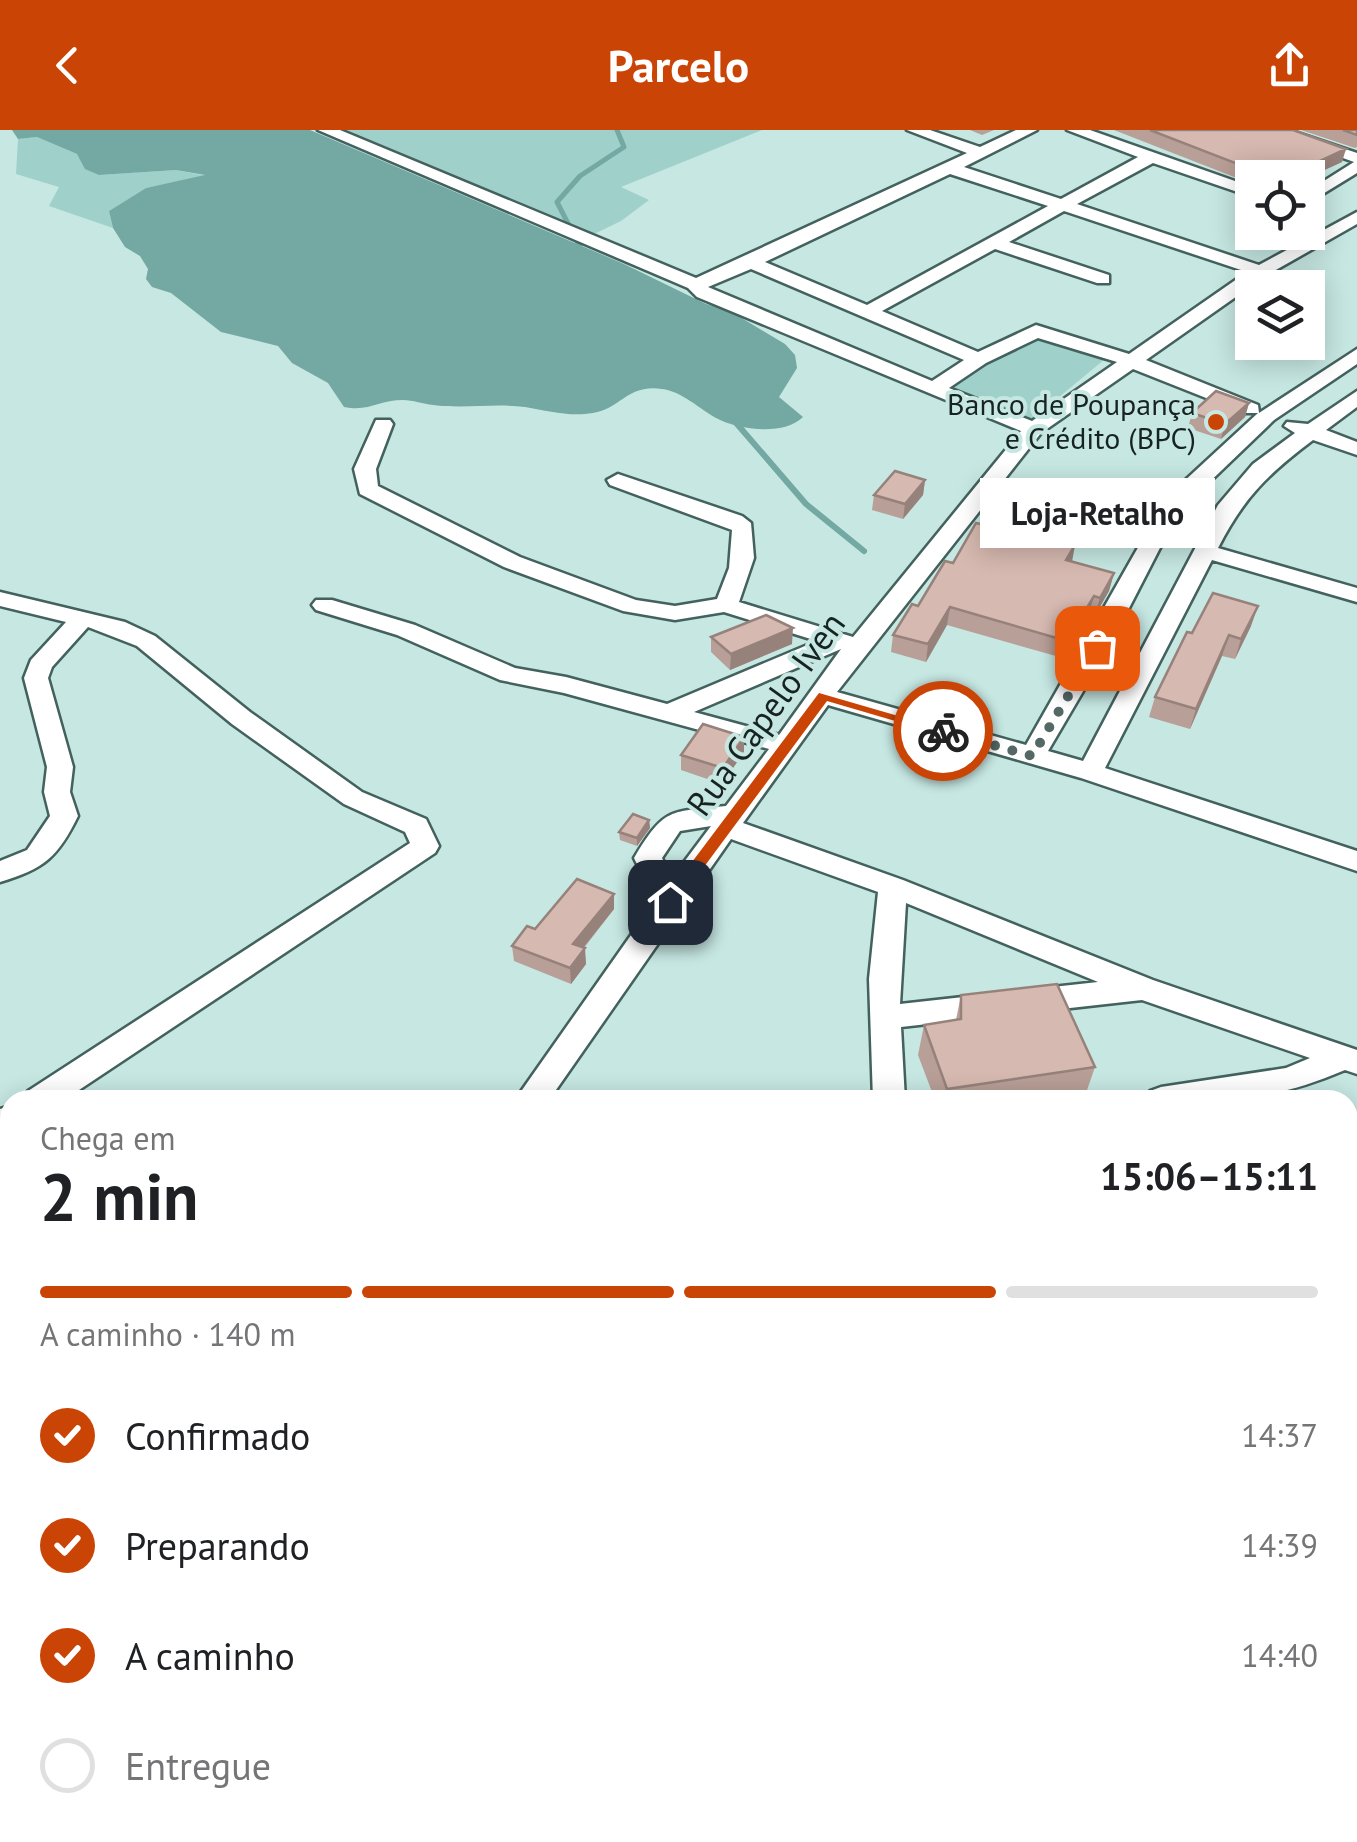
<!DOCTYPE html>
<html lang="pt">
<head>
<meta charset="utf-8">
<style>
  :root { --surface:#fff; --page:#f6f6f6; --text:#202124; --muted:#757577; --line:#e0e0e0; --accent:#ca4505 }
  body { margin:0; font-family:"PT Sans",sans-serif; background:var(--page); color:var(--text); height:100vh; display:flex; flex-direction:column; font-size:38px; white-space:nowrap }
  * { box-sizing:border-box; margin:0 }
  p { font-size:32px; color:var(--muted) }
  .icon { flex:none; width:55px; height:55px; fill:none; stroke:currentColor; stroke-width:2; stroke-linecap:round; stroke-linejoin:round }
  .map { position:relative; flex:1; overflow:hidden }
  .panel { position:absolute; left:0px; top:960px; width:1358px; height:752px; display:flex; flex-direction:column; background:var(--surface); border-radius:30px 30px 0 0; box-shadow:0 5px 25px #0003 }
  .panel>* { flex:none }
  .controls { position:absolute; left:1235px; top:30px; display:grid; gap:20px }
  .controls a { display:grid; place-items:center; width:90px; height:90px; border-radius:0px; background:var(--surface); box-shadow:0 5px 25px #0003; font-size:50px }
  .pin { position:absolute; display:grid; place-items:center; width:85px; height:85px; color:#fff; margin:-42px; border-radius:20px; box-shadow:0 5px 15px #0006 }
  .courier { position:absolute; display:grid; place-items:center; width:100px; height:100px; margin:-50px; border:8px solid #ca4505; border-radius:50%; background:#fff; color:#222; box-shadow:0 2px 12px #0007 }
  .bubble { position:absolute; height:70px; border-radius:0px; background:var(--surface); box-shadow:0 5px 25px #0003; font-size:32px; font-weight:800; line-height:70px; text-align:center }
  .summary em { font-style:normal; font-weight:800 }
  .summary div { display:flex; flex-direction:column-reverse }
  .summary { display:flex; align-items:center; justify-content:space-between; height:170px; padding:0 40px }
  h1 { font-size:65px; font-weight:800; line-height:75px }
  .bar { display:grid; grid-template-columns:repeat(4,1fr); gap:15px 10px; align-content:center; height:120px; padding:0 40px }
  .bar i { height:12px; border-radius:8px; background:var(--line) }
  .bar .selected { background:var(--accent) }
  .bar p { grid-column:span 4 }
  ol { padding:0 40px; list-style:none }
  li { display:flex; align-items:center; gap:30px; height:110px }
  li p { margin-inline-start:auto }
  li .icon { padding:10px; border-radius:50%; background:var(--accent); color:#fff; stroke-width:4 }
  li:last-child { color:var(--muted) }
  li i { width:55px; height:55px; border:5px solid var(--line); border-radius:50% }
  header { display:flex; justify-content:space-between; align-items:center; height:130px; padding:0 40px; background:var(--accent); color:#fff; font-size:45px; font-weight:800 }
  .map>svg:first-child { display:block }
  .green { fill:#9fd0c9 }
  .water { fill:#73a9a2 }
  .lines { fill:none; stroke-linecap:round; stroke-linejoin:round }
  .stream-far1 { stroke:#73a9a2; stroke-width:5 }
  .stream { stroke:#73a9a2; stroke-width:6 }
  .minor-casing { stroke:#43615d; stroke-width:5 }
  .highway-casing { stroke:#fff; stroke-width:5 }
  .minor { fill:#fff; fill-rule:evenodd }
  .highway { fill:#5ccdc1; fill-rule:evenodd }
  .rail-casing { stroke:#6f8582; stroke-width:14 }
  .rail { stroke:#c6e7e2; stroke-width:10; stroke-dasharray:29; stroke-linecap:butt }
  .wall { fill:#b89f97 }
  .shaded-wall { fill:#96827b }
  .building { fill:#d6b9b0; stroke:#96827b; stroke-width:2.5 }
  .route { fill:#ca4505 }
  .done { stroke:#546865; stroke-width:10; stroke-dasharray:0 18 }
  .poi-dot { fill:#ca4505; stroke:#c6e7e2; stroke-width:4 }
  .labels { text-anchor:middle; stroke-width:8; stroke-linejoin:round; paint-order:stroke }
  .far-poi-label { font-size:30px; fill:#172321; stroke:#c6e7e2; text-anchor:end }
  .street-label { font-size:35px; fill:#172321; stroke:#c6e7e2 }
</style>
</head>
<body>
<header><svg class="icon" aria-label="back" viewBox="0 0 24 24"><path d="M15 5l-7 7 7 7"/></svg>Parcelo<svg class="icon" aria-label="share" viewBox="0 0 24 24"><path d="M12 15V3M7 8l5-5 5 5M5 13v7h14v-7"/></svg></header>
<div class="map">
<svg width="1357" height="1712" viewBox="0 0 1357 1712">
  <rect width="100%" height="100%" fill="#c6e7e2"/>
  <path class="green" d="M347,0H762L621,57L649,70L621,91L594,104Z
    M37,7L77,24L99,45L176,40L207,46L146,58L109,81L113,98L49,76L59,57L16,44L18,9Z
    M1035,206L1105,229L1030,291L946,258Z
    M10,1667V1702L188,1703V1712H0V1668Z"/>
  <path class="water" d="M12,0H310L624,134L706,174L730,181L785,214L795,225L797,238L779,267L803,287C784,306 738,300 716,288C700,279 681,261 662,259C627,254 621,279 593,283C569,287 549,281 525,277C495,273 464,279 433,275C423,274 413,270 403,270C379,270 369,282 344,277L328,253L292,233L278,216L221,202L171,163L152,157L146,149L148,139L140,126L125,117L113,98L109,81L146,58L205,45L176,40L99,45L85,39L77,24L37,7L18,9Z"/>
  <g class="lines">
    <path class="stream-far1" d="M582,121L557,72L580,46L624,17L617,0"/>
    <path class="stream" d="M731,287L806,374L864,421"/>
    <defs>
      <path id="minor" d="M318,0H340L696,148L967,23L907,0H930L980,17L1016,0H1037L964,37L1061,69L1138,27L1067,0H1090L1252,57V67L1153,33L1077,74L1259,135L1357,82V94L1267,145L1146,230L1258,275L1259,283L1357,219V234L1274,290L1197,364L1163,412L1109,517L1048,621L1083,631L1218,375L1253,334L1295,303L1284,296L1287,292L1308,294L1357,261V277L1326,300L1357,312V325L1313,310C1268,344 1244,367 1218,418L1357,458V472L1212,430L1105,638L1357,721V741L1081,648L828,575L743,693L903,750L1153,850L1357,920V944L1345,940C1268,973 1226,970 1145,970L1150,961L1161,957L1286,938L1310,928L1142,870L901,897L905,970H873L869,849L878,762L731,709L549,970H515L655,771L634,728C665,677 669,682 726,676L769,619L564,563L500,550L397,505L316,480L312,475L316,470H332L415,495L515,538L566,547L667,574L817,511L724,482L675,490L623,481L504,437L360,364L354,339L376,290H390L393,294L376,339L378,356L520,427L636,470L675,476L717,469L729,438L732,400L610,355L607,350L618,344L742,386L751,393L754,428L739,472L853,507L1021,301L697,167L688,158ZM950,44L1048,76L867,175L765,132ZM1064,81L1247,142L1129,224L1036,195L978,222L882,181L995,119L1097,153H1109V145L1009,112ZM751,139L964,230L932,251L708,157ZM1038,208L1117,232L1032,291L949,258L986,233ZM1133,239L1244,283H1258L1181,354L1144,407L1026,615L837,562L1041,303ZM841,519L779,605L694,582ZM711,696L672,748L662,728L680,701ZM906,773L1098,852L900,874Z
        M1265,0H1289L1357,23V43L1308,73V61L1354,32Z
        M0,462L125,492L155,506L250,582L362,662L426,689L439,716L435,723L64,970H23L28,961L410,713L405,702L344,674L232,594L137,516L88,497L52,537L48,548L73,637L70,662L78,686C58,727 44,739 0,752V731L27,720L50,686L44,662L47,637L24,548L31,530L66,492L0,476Z
        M10,976V1005L0,1008V979Z
        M10,1194V1226L0,1227V1195Z
        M1348,1493H1357V1533L1348,1535Z
        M177,1702H221L220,1712H176Z
        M1075,1702H1120L1124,1712H1079Z"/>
      <path id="highway" d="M1357,1142V1188L1348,1190V1144Z
        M1357,1273V1325L1348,1328V1276Z
        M10,1374V1432L0,1433V1375Z
        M10,1499V1561L0,1563V1501Z"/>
    </defs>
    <use href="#minor" class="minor-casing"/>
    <use href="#highway" class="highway-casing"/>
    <use href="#minor" class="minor"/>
    <use href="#highway" class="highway"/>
    <defs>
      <path id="rail" d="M1348,1392L1357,1390
        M1348,1419L1357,1417
        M0,1626L10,1624
        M0,1652L10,1650"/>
    </defs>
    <use href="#rail" class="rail-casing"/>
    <use href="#rail" class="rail"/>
  </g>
  <path class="wall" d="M970,0H994L982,5Z
    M1114,0H1293L1342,32L1309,47L1308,52V48H1252V54Z
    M1301,0H1357V17L1355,18Z
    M1249,273L1245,287L1221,309L1188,298L1192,283Z
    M925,350L923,365L903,389L872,380L874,365Z
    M1072,432L1114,443L1109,461L1095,485L1089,483L1063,528L947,495L926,532L891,522L893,505L953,433Z
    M1251,496L1235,529L1222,526L1190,599L1149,587L1155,567L1192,503Z
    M711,507L792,514L730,540L711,522Z
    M744,622L722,654L681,640V625Z
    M649,690L650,698L637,716L620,710L619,702Z
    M614,764V779L584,818L586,834L571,854L514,831L512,816L535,799Z
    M961,865L1095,937L1085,966L1059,970H935L918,925L924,895L956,890Z"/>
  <path class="shaded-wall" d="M1346,19L1342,32L1309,47L1308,52V48H1294L1307,37Z
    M1249,273L1245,287L1221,309L1225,294Z
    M925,350L923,365L903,389L905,374Z
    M1075,415L1072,432L1066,430Z
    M1114,443L1109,461L1095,485L1100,468Z
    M1094,466L1089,483L1063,528L1067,511Z
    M1258,476L1251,496L1235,529L1241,509Z
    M950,477L947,495L926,532L928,514Z
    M793,498L792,514L730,540L731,524Z
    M1229,505L1222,526L1190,599L1196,579Z
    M744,607V622L722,654L723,638Z
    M649,690L650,698L637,716V708Z
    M614,764V779L574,829L573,814Z
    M585,818L586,834L571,854L570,838Z"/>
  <path class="building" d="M1150,0H1293L1346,19L1307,37L1312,39L1294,48H1274Z
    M1343,0H1357V5Z
    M1216,261L1249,273L1225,294L1192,283Z
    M895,341L925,350L905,374L874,365Z
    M976,393L1075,415L1066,430L1114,443L1100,468L1094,466L1067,511L950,477L928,514L893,505L912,474L918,476L945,431L953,433Z
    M1213,463L1258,476L1241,509L1229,505L1196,579L1155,567L1187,502L1192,503Z
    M766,485L793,498L731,524L711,507Z
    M703,594L744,607L723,638L681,625Z
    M633,684L649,690L637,708L619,702Z
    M577,749L614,764L573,814L585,818L570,838L512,816L527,796L535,799Z
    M1057,854L1095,937L947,959L924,895L961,889V865Z"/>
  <path class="route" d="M819,563L950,601L943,605L827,571L675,776H665V768Z"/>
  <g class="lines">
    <path class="done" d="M943,601L1032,626L1097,518"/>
  </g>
  <circle class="poi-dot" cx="1216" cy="292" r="10"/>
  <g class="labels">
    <g class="far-poi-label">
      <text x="1196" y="285">Banco de Poupança<tspan x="1196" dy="34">e Crédito (BPC)</tspan></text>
    </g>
    <g class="street-label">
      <text transform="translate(766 584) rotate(-54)" y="12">Rua Capelo Iven</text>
    </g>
  </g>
</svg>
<div class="controls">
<a><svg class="icon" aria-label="locate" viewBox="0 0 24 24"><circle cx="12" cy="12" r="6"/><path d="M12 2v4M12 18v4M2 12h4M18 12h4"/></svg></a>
<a><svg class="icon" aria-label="layers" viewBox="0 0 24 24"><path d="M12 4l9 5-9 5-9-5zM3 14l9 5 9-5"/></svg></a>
</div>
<div class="pin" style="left:1097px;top:518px;background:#ea580c"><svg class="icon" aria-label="bag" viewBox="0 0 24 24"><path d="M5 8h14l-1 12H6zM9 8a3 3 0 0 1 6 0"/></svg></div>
<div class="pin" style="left:670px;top:772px;background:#1f2937"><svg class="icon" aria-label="home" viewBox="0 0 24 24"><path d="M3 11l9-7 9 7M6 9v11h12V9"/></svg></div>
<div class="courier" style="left:943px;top:601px"><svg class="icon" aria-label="bike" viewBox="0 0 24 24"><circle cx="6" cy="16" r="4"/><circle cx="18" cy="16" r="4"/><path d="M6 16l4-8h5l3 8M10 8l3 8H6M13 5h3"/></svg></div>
<div class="bubble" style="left:980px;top:348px;width:235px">Loja-Retalho</div>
<section class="panel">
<div class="summary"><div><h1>2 min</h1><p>Chega em</p></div><em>15:06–15:11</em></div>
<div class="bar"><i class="selected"></i><i class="selected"></i><i class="selected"></i><i></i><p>A caminho · 140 m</p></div>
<ol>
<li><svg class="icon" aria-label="check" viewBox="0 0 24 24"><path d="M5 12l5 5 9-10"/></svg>Confirmado<p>14:37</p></li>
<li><svg class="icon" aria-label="check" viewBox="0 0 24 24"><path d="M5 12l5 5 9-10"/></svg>Preparando<p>14:39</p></li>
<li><svg class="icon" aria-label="check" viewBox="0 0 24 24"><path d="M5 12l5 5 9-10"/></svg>A caminho<p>14:40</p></li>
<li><i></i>Entregue</li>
</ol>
</section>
</div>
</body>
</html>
